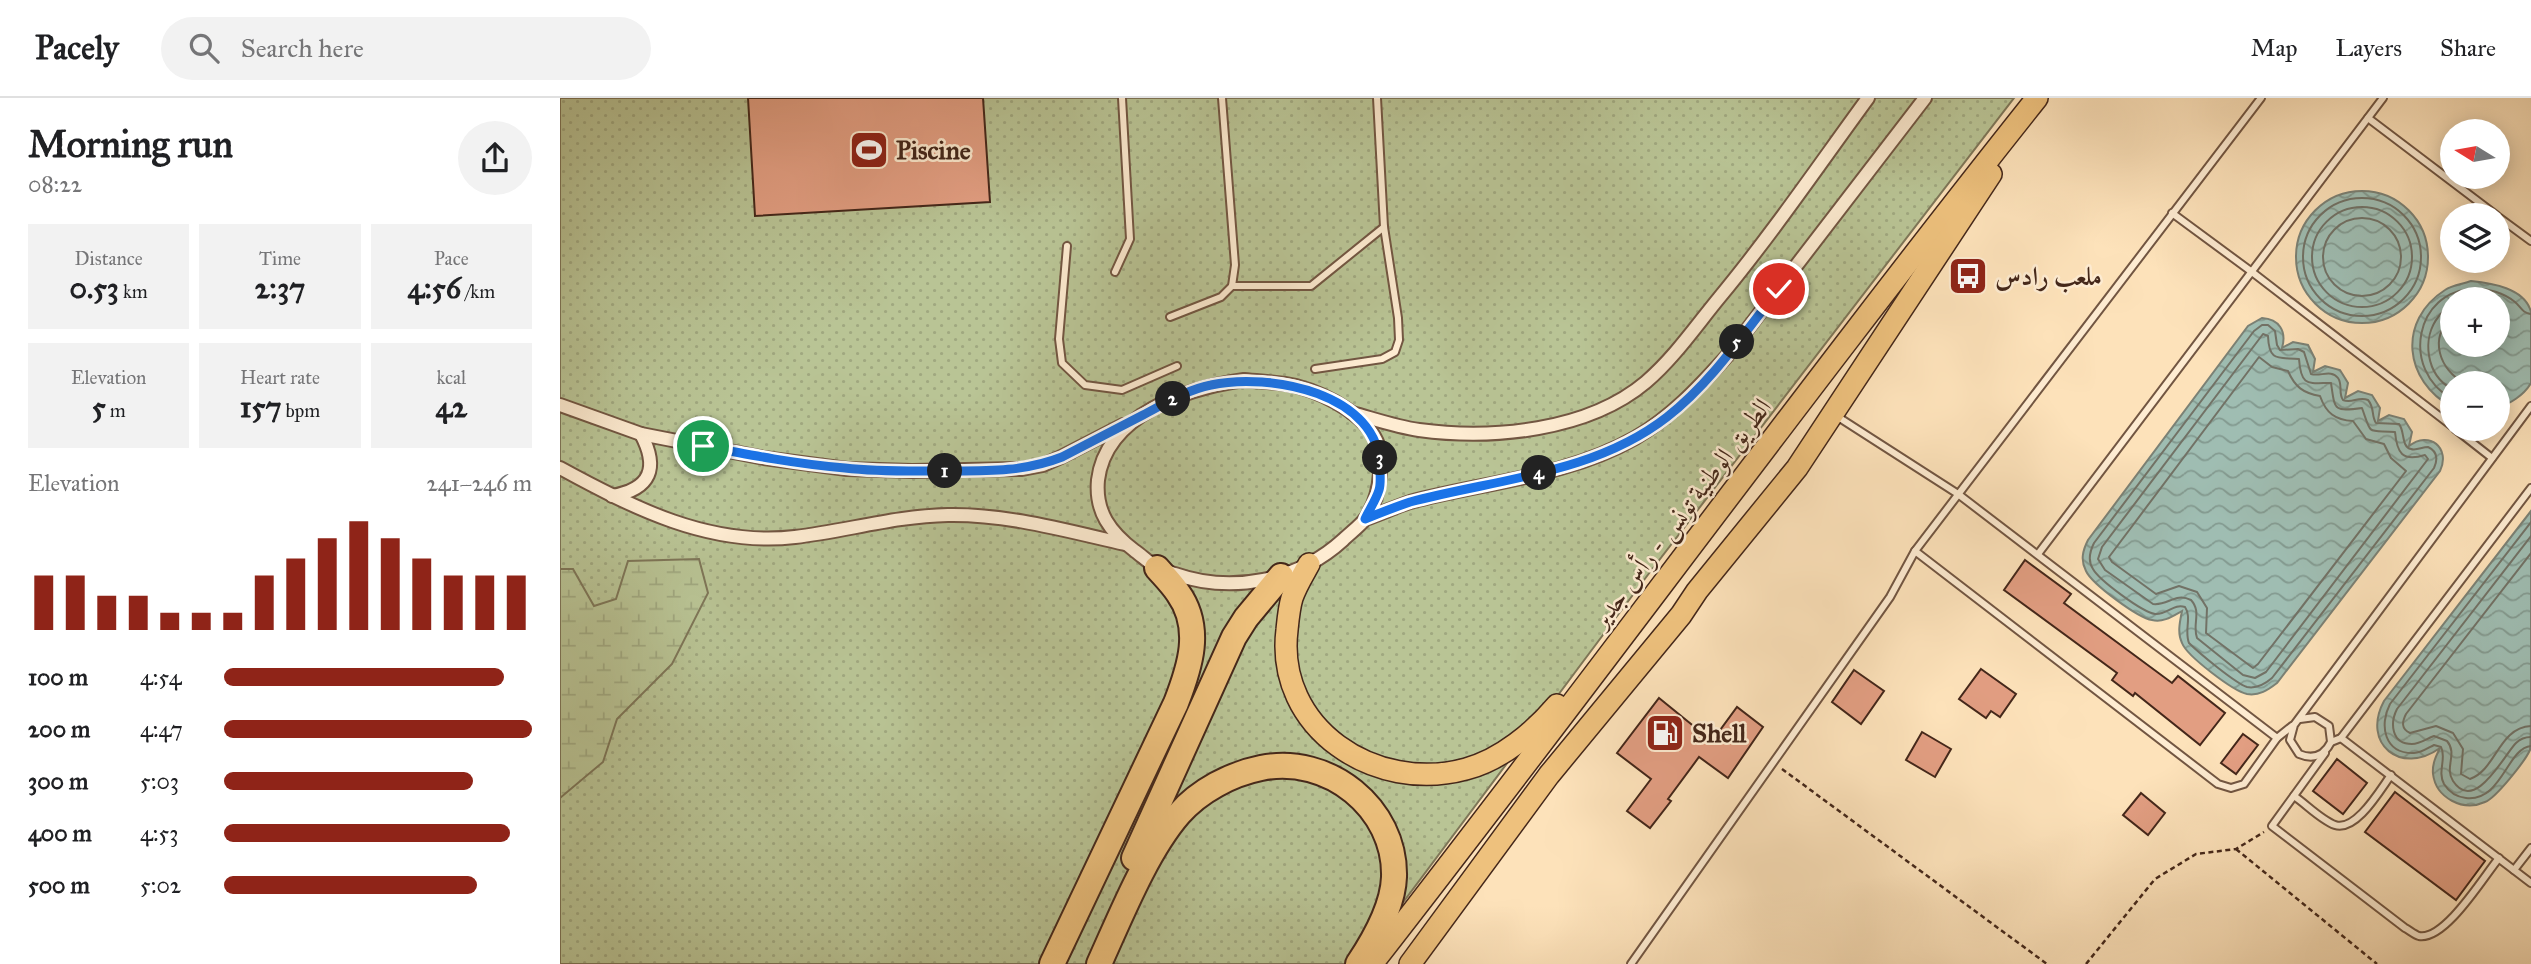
<!DOCTYPE html>
<meta charset="utf-8">
<style>
body{margin:0;font-family:"IM FELL Great Primer",Amiri,serif;background:#f2f2f2;color:#202124;height:100vh;display:flex;flex-direction:column;font-size:26px;white-space:nowrap}
*{box-sizing:border-box;margin:0}
p{font-size:23px;color:#757577}
.icon{flex:none;width:38px;height:38px;fill:none;stroke:currentColor;stroke-width:2;stroke-linecap:round;stroke-linejoin:round}
.map{position:relative;flex:1;overflow:hidden}
.details{display:flex;flex-direction:column;background:#fff;width:560px}
.details>*{flex:none}
.needle{width:46px;rotate:281deg}
.fabs{position:absolute;left:1880px;top:21px;display:grid;gap:14px}
.fabs a{display:grid;place-items:center;width:70px;height:70px;border-radius:50%;background:#fff;box-shadow:0 4px 18px #0003;font-size:35px}
.pin{position:absolute;display:grid;place-items:center;width:60px;height:60px;color:#fff;margin:-30px;border:4px solid #fff;border-radius:50%;box-shadow:0 2px 7px #0007}
.km{position:absolute;width:35px;height:35px;margin:-18px;border-radius:50%;background:#222;color:#fff;font-size:19px;line-height:35px;text-align:center}
.round{display:grid;place-items:center;flex:none;width:74px;height:74px;border-radius:37px;background:#f2f2f2}
.head{display:flex;align-items:center;justify-content:space-between;height:119px;padding:0 28px}
h1{font-size:38px;font-weight:700;line-height:52px}
.metrics{display:grid;grid-template-columns:repeat(3,1fr);gap:10px;height:119px;padding:7px 28px}
.metrics div{display:grid;align-content:center;border-radius:0px;background:#f2f2f2;text-align:center}
.metrics b{font-size:30px;font-weight:700}
.metrics small{font-size:19px;font-weight:400}
.metrics p{font-size:19px}
.chart{height:196px;padding:14px 28px}
.chart p{display:flex;justify-content:space-between}
.chart svg{width:100%;height:126px;margin-top:7px;stroke:#8f2418;stroke-width:6}
ul{padding:0 28px;list-style:none;font-size:23px}
li{display:grid;grid-template-columns:112px 84px 1fr;align-items:center;height:52px}
li i{height:18px;border-radius:9px;background:#8f2418}
header{display:flex;align-items:center;gap:42px;box-sizing:border-box;height:98px;padding:0 35px;background:#fff;border-bottom:2px solid #e0e0e0}
header strong{font-size:33px}
nav{display:flex;gap:38px;margin-inline-start:auto;font-size:24px}
.search{width:490px;height:63px;background:#f2f2f2;display:flex;align-items:center;gap:18px;box-sizing:border-box;padding:0 24px;border-radius:38px;color:#757577;font-size:26px}
main{display:flex;flex:1;min-height:0}
.map>svg:first-child{display:block}
.grass{fill:url(#grass-dots);stroke:#7e7658;stroke-width:2}
.wetland{fill:url(#wetland-marsh);stroke:#7e7658;stroke-width:2}
.water{fill:url(#water-waves);stroke:#7b8175;stroke-width:2;fill-rule:evenodd}
.lines{fill:none;stroke-linecap:round;stroke-linejoin:round}
.shore{stroke:#727266;stroke-width:2}
.building{fill:#e29e82;stroke:#44271a;stroke-width:2}
.lane-casing{stroke:#725642;stroke-width:10}
.street-casing{stroke:#725642;stroke-width:16}
.primary-casing{stroke:#44271a;stroke-width:24}
.highway-casing{stroke:#44271a;stroke-width:28}
.path{stroke:#44271a;stroke-width:2.5;stroke-dasharray:5 3.5;stroke-linecap:butt}
.lane{stroke:#feecd2;stroke-width:6}
.street{stroke:#feecd2;stroke-width:12}
.primary{stroke:#eec17d;stroke-width:21}
.highway{stroke:#eec17d;stroke-width:24}
.route-casing{stroke:#fff;stroke-width:14}
.route{stroke:#1a73e8;stroke-width:9}
.labels{text-anchor:middle;stroke-width:5;stroke-linejoin:round;paint-order:stroke}
.poi-label{font-size:26px;font-weight:bold;fill:#44271a;stroke:#feecd2;text-anchor:start}
.street-label{font-size:26px;fill:#44271a;stroke:#feecd2}
</style>
<header>
<strong>Pacely</strong>
<div class="search"><svg class="icon" aria-label="search" viewBox="0 0 24 24"><circle cx="10" cy="10" r="6"/><path d="M15 15l6 6"/></svg>Search here</div>
<nav><a>Map</a><a>Layers</a><a>Share</a></nav>
</header>
<main>
<section class="details">
<div class="head"><div><h1>Morning run</h1><p>08:22</p></div><a class="round"><svg class="icon" aria-label="share" viewBox="0 0 24 24"><path d="M12 15V3M7 8l5-5 5 5M5 13v7h14v-7"/></svg></a></div>
<div class="metrics">
<div><p>Distance</p><b>0.53<small> km</small></b></div>
<div><p>Time</p><b>2:37</b></div>
<div><p>Pace</p><b>4:56<small> /km</small></b></div>
</div>
<div class="metrics">
<div><p>Elevation</p><b>5<small> m</small></b></div>
<div><p>Heart rate</p><b>157<small> bpm</small></b></div>
<div><p>kcal</p><b>42</b></div>
</div>
<div class="chart"><p><span>Elevation</span>241–246 m</p>
<svg viewBox="0 0 160 44" preserveAspectRatio="none"><path d="M5 44V25M15 44V25M25 44V32M35 44V32M45 44V38M55 44V38M65 44V38M75 44V25M85 44V19M95 44V12M105 44V6M115 44V12M125 44V19M135 44V25M145 44V25M155 44V25"/></svg>
</div>
<ul>
<li><b>100 m</b>4:54<i style="width:91%"></i></li>
<li><b>200 m</b>4:47<i style="width:100%"></i></li>
<li><b>300 m</b>5:03<i style="width:81%"></i></li>
<li><b>400 m</b>4:53<i style="width:93%"></i></li>
<li><b>500 m</b>5:02<i style="width:82%"></i></li>
</ul>
</section>
<div class="map">
<svg width="1971" height="866" viewBox="0 0 1971 866">
<defs>
<pattern id="grass-dots" width="8" height="8" patternUnits="userSpaceOnUse" patternTransform="scale(1.75)"><rect width="8" height="8" fill="#b9c495"/><path d="M2 2h.1M6 6h.1" fill="none" stroke="#a0a880" stroke-width="1.8" stroke-linecap="round"/></pattern>
<pattern id="wetland-marsh" width="20" height="14" patternUnits="userSpaceOnUse" patternTransform="scale(1.75)"><rect width="20" height="14" fill="#b9c495"/><path d="M1 5h8M5 5V1M11 12h8M15 12V8" fill="none" stroke="#a0a880"/></pattern>
<pattern id="water-waves" width="16" height="10" patternUnits="userSpaceOnUse" patternTransform="scale(1.75)"><rect width="16" height="10" fill="#9fbdb2"/><path d="M0 5q4-4 8 0t8 0" fill="none" stroke="#839a90"/></pattern>
</defs>
<rect width="100%" height="100%" fill="#fde2ba"/>
<filter id="stains"><feTurbulence type="fractalNoise" baseFrequency=".00286" numOctaves="4"/><feColorMatrix values="0 0 0 0 .2 0 0 0 0 .09 0 0 0 0 .02 0 0 0 .5 -.17"/></filter>
<radialGradient id="worn" r=".72"><stop offset=".6" stop-color="#630" stop-opacity="0"/><stop offset="1" stop-color="#630" stop-opacity=".3"/></radialGradient>
<polygon class="grass" points="0,0 1454,0 1087,478 797,866 0,866"/>
<polygon class="wetland" points="139,461 148,495 112,566 57,621 43,664 0,700 0,471 13,471 34,508 56,501 68,463"/>
<g class="water">
<circle cx="1802" cy="159" r="66"/>
<path d="M1911,183C1931,185 1965,190 1971,214C1971,227 1971,269 1971,285C1964,297 1950,306 1937,310V285H1892V309C1844,283 1837,223 1885,192C1892,187 1903,186 1911,183ZM1937,201V247H1892V201Z"/>
<path d="M1702,220C1719,221 1727,233 1722,250L1733,244L1748,247L1755,261L1753,274L1765,268L1780,272L1788,285L1785,300L1798,293L1812,297L1820,310L1818,323L1829,317L1844,321L1852,334L1849,348C1869,332 1891,350 1880,373L1717,585C1708,592 1699,598 1687,596C1673,593 1627,558 1622,545C1617,535 1620,523 1622,513C1613,518 1603,525 1592,522C1578,520 1532,486 1526,473C1520,462 1523,452 1528,442L1688,228Z"/>
<path d="M1971,413C1971,475 1971,537 1971,599C1971,612 1971,642 1970,652C1965,663 1936,700 1925,704C1903,714 1876,700 1873,676C1872,666 1876,658 1880,650C1841,678 1801,646 1824,603Z"/>
</g>
<g class="lines">
<g class="shore">
<circle cx="1802" cy="159" r="59"/>
<circle cx="1802" cy="159" r="50"/>
<circle cx="1802" cy="159" r="39"/>
<path d="M1892,207C1888,210 1882,213 1879,218C1861,240 1866,277 1892,291"/>
<path d="M1892,220C1868,240 1880,272 1904,285"/>
<path d="M1702,227H1708L1715,233L1717,247L1720,252L1738,251L1744,254L1751,276C1760,279 1771,271 1778,280C1783,287 1778,295 1783,302C1792,306 1798,298 1808,302C1815,310 1811,318 1816,325L1839,326C1845,333 1841,349 1851,351C1856,353 1862,349 1868,349C1877,353 1878,361 1874,370L1712,580C1705,586 1697,591 1687,589C1675,585 1639,555 1629,545C1624,533 1632,519 1625,509C1614,505 1607,517 1595,516C1582,514 1539,482 1533,471C1527,462 1530,453 1534,445L1694,233Z"/>
<path d="M1703,236L1708,238C1709,265 1719,259 1739,261C1741,289 1748,285 1771,285C1775,312 1773,314 1802,310C1812,338 1806,332 1835,334C1837,355 1842,364 1865,357L1868,361L1706,574L1695,580L1683,577L1637,540C1632,526 1642,514 1631,502C1615,494 1608,508 1593,506L1545,472L1538,461L1542,449Z"/>
<path d="M1699,259L1712,269L1728,273C1735,289 1743,295 1760,298C1766,315 1775,322 1793,323L1806,341L1824,346L1831,360L1846,373L1698,566L1693,570L1646,535L1647,510L1637,494L1619,488L1596,496L1552,464L1549,459Z"/>
<path d="M1892,301C1840,272 1855,192 1914,191C1928,190 1944,195 1955,204C1961,209 1962,215 1971,216"/>
<path d="M1971,424L1830,606C1819,627 1824,656 1854,655C1861,655 1868,650 1874,647L1881,649C1887,660 1877,673 1884,686C1889,694 1897,699 1906,700C1942,704 1947,650 1971,648"/>
<path d="M1971,438L1837,611C1830,625 1831,646 1852,646C1860,646 1866,641 1874,638L1887,643C1898,656 1884,669 1893,683C1915,716 1944,657 1956,645C1961,640 1965,639 1971,639"/>
<path d="M1971,455L1846,616C1842,624 1841,631 1850,635L1876,628L1893,635L1903,651L1901,676L1910,681C1937,671 1938,630 1971,628"/>
</g>
</g>
<g class="building">
<polygon points="188,0 423,0 430,104 195,118"/>
<polygon points="1465,462 1511,496 1504,505 1612,585 1618,578 1665,615 1640,647 1575,595 1573,598 1552,582 1557,575 1444,492"/>
<polygon points="1421,571 1456,596 1440,619 1431,613 1426,620 1399,601"/>
<polygon points="1294,572 1324,593 1301,626 1272,604"/>
<polygon points="1099,600 1152,643 1177,609 1203,629 1168,680 1139,659 1108,701 1111,703 1090,730 1067,713 1091,681 1057,655"/>
<polygon points="1362,634 1391,651 1375,679 1346,662"/>
<polygon points="1683,636 1698,647 1676,676 1661,665"/>
<polygon points="1777,661 1807,685 1783,716 1753,693"/>
<polygon points="1835,694 1925,763 1896,802 1805,734"/>
<polygon points="1581,695 1605,715 1588,737 1563,717"/>
</g>
<g class="lines">
<g class="lane-casing">
<g id="lane">
<polyline points="1808,20 1936,117"/>
<polyline points="1612,115 1692,174 1892,328"/>
<polyline points="1937,118 1971,143"/>
<polyline points="507,148 499,241 502,265 525,287 562,292 617,268"/>
<polyline points="555,174 570,141 562,0"/>
<polyline points="672,188 751,188 824,129"/>
<polyline points="610,219 661,199 672,188 675,167 662,0"/>
<polyline points="755,271 822,261 835,254 839,242 838,220 824,129 817,0"/>
<polyline points="1275,317 1398,396 1717,640"/>
<polyline points="1895,331 1932,360"/>
<polyline points="1355,453 1658,686 1671,690 1684,686 1717,640 1732,628"/>
<polyline points="1478,456 1823,0"/>
<path d="M1740,621L1755,619L1769,628L1771,644C1764,658 1753,662 1739,656L1730,642L1734,627L1971,308"/>
<polyline points="1781,640 1971,785"/>
<polyline points="1771,644 1781,640 1971,390"/>
<path d="M1765,655L1712,728L1845,830C1849,832 1855,837 1859,838C1885,843 1924,778 1939,760"/>
<path d="M1734,698C1746,706 1761,722 1775,727C1796,734 1820,692 1831,677"/>
<polyline points="1954,772 1971,750"/>
<polyline points="1071,866 1330,499 1355,453 1701,0"/>
</g>
</g>
<g class="street-casing">
<g id="street">
<path d="M684,282C701,284 720,284 736,288C766,296 814,320 820,354C821,361 820,369 820,375C819,392 815,406 806,420C800,428 790,435 783,442C738,483 672,496 615,476C609,474 601,472 596,469C588,464 582,458 575,453C550,434 535,414 538,382C546,316 628,290 684,282Z"/>
<polyline points="0,307 81,336 204,360 287,371 352,373 462,371 483,367 501,359 563,327"/>
<path d="M792,315C814,321 837,329 859,332C932,342 1028,333 1086,284C1114,260 1136,228 1159,200C1212,136 1259,67 1308,0"/>
<path d="M0,370C73,410 150,449 235,439C286,433 336,418 388,417C448,416 507,433 565,446"/>
<path d="M52,398C91,391 99,370 81,336"/>
<path d="M805,421C820,416 835,409 850,404C924,384 1007,379 1075,340C1111,319 1138,290 1166,259L1365,0"/>
</g>
</g>
<g class="primary-casing">
<g id="primary">
<path d="M749,466C743,477 736,488 732,500C729,510 728,522 727,532C715,630 815,696 906,671C941,662 974,634 997,607"/>
<path d="M812,866C1036,579 1250,285 1477,0"/>
<polyline points="850,866 989,677 1121,517 1137,493 1237,370 1431,76"/>
</g>
</g>
<g class="highway-casing">
<g id="highway">
<polyline points="574,760 674,539 686,520 721,478"/>
<path d="M492,866L616,605C630,569 643,530 618,495C612,486 604,478 597,470"/>
<path d="M539,866C560,820 586,754 619,716C639,693 671,676 701,670C768,656 836,710 834,779C833,808 814,842 798,866"/>
</g>
</g>
<g class="path">
<polyline points="1222,671 1487,866"/>
<polyline points="1676,751 1817,866"/>
<polyline points="1526,866 1595,781 1636,756 1676,751 1704,734"/>
</g>
<use href="#lane" class="lane"/>
<use href="#street" class="street"/>
<use href="#primary" class="primary"/>
<use href="#highway" class="highway"/>
</g>
<g class="lines">
<g class="route-casing">
<path id="route" d="M143,348C190,357 237,366 285,370C318,374 353,373 386,373C426,373 464,374 502,359C529,345 556,331 583,317C604,306 626,292 651,287C709,274 821,295 820,371C820,377 821,386 819,392C816,402 809,412 805,421C820,415 835,409 850,404C936,381 1034,376 1107,319C1152,284 1184,235 1219,191"/>
</g>
<use href="#route" class="route"/>
</g>
<defs>
<g id="stadium-square" transform="scale(2.0125)"><rect x="-9" y="-9" width="18" height="18" rx="4" fill="#8f2418" stroke="#feecd2"/><path d="M0-5a6.5 5 0 1 0 0 10a6.5 5 0 1 0 0-10ZM-3.5-1.8h7v3.6h-7Z" fill="#fff"/></g>
<g id="bus-square" transform="scale(2.0125)"><rect x="-9" y="-9" width="18" height="18" rx="4" fill="#8f2418" stroke="#feecd2"/><path d="M-5-6H5V4H4V6H2V4H-2V6H-4V4H-5ZM-3.5-4V0h7V-4ZM-3.5 1.2v1.5H-2V1.2ZM2 1.2v1.5H3.5V1.2Z" fill="#fff"/></g>
<g id="fuel-square" transform="scale(2.0125)"><rect x="-9" y="-9" width="18" height="18" rx="4" fill="#8f2418" stroke="#feecd2"/><path d="M-5.5-6h7V0h2V4h1.3V-2.5L3-4.5l.8-.8L6-3V5H2.5V1h-1V6h-7ZM-4.2-4.7v3.2H.2V-4.7Z" fill="#fff"/></g>
</defs>
<g fill-rule="evenodd">
<use href="#stadium-square" x="309" y="52"/>
<use href="#bus-square" x="1408" y="178"/>
<use href="#fuel-square" x="1105" y="635"/>
</g>
<g class="labels">
<g class="poi-label">
<text x="336" y="61">Piscine</text>
<text x="1435" y="187">ملعب رادس</text>
<text x="1132" y="644">Shell</text>
</g>
<g class="street-label">
<text transform="translate(1121 415) rotate(-53)" y="9">الطريق الوطنية تونس - رأس جدير</text>
</g>
</g>
<rect width="100%" height="100%" filter="url(#stains)"/>
<rect width="100%" height="100%" fill="url(#worn)"/>
</svg>
<div class="fabs">
<a><svg class="needle" viewBox="-14 -14 28 28"><path d="M0-13l5 13h-10z" fill="#e53935"/><path d="M0 13l5-13h-10z" fill="#757577"/></svg></a>
<a><svg class="icon" aria-label="layers" viewBox="0 0 24 24"><path d="M12 4l9 5-9 5-9-5zM3 14l9 5 9-5"/></svg></a>
<a>+</a>
<a>−</a>
</div>
<div class="pin" style="left:143px;top:348px;background:#1e9e55"><svg class="icon" aria-label="arrive" viewBox="0 0 24 24"><path d="M6 21V4h12l-3 4 3 4H6"/></svg></div>
<div class="pin" style="left:1219px;top:191px;background:#d93025"><svg class="icon" aria-label="check" viewBox="0 0 24 24"><path d="M5 12l5 5 9-10"/></svg></div>
<b class="km" style="left:385px;top:373px">1</b>
<b class="km" style="left:613px;top:301px">2</b>
<b class="km" style="left:820px;top:360px">3</b>
<b class="km" style="left:979px;top:375px">4</b>
<b class="km" style="left:1177px;top:244px">5</b>
</div>
</main>
